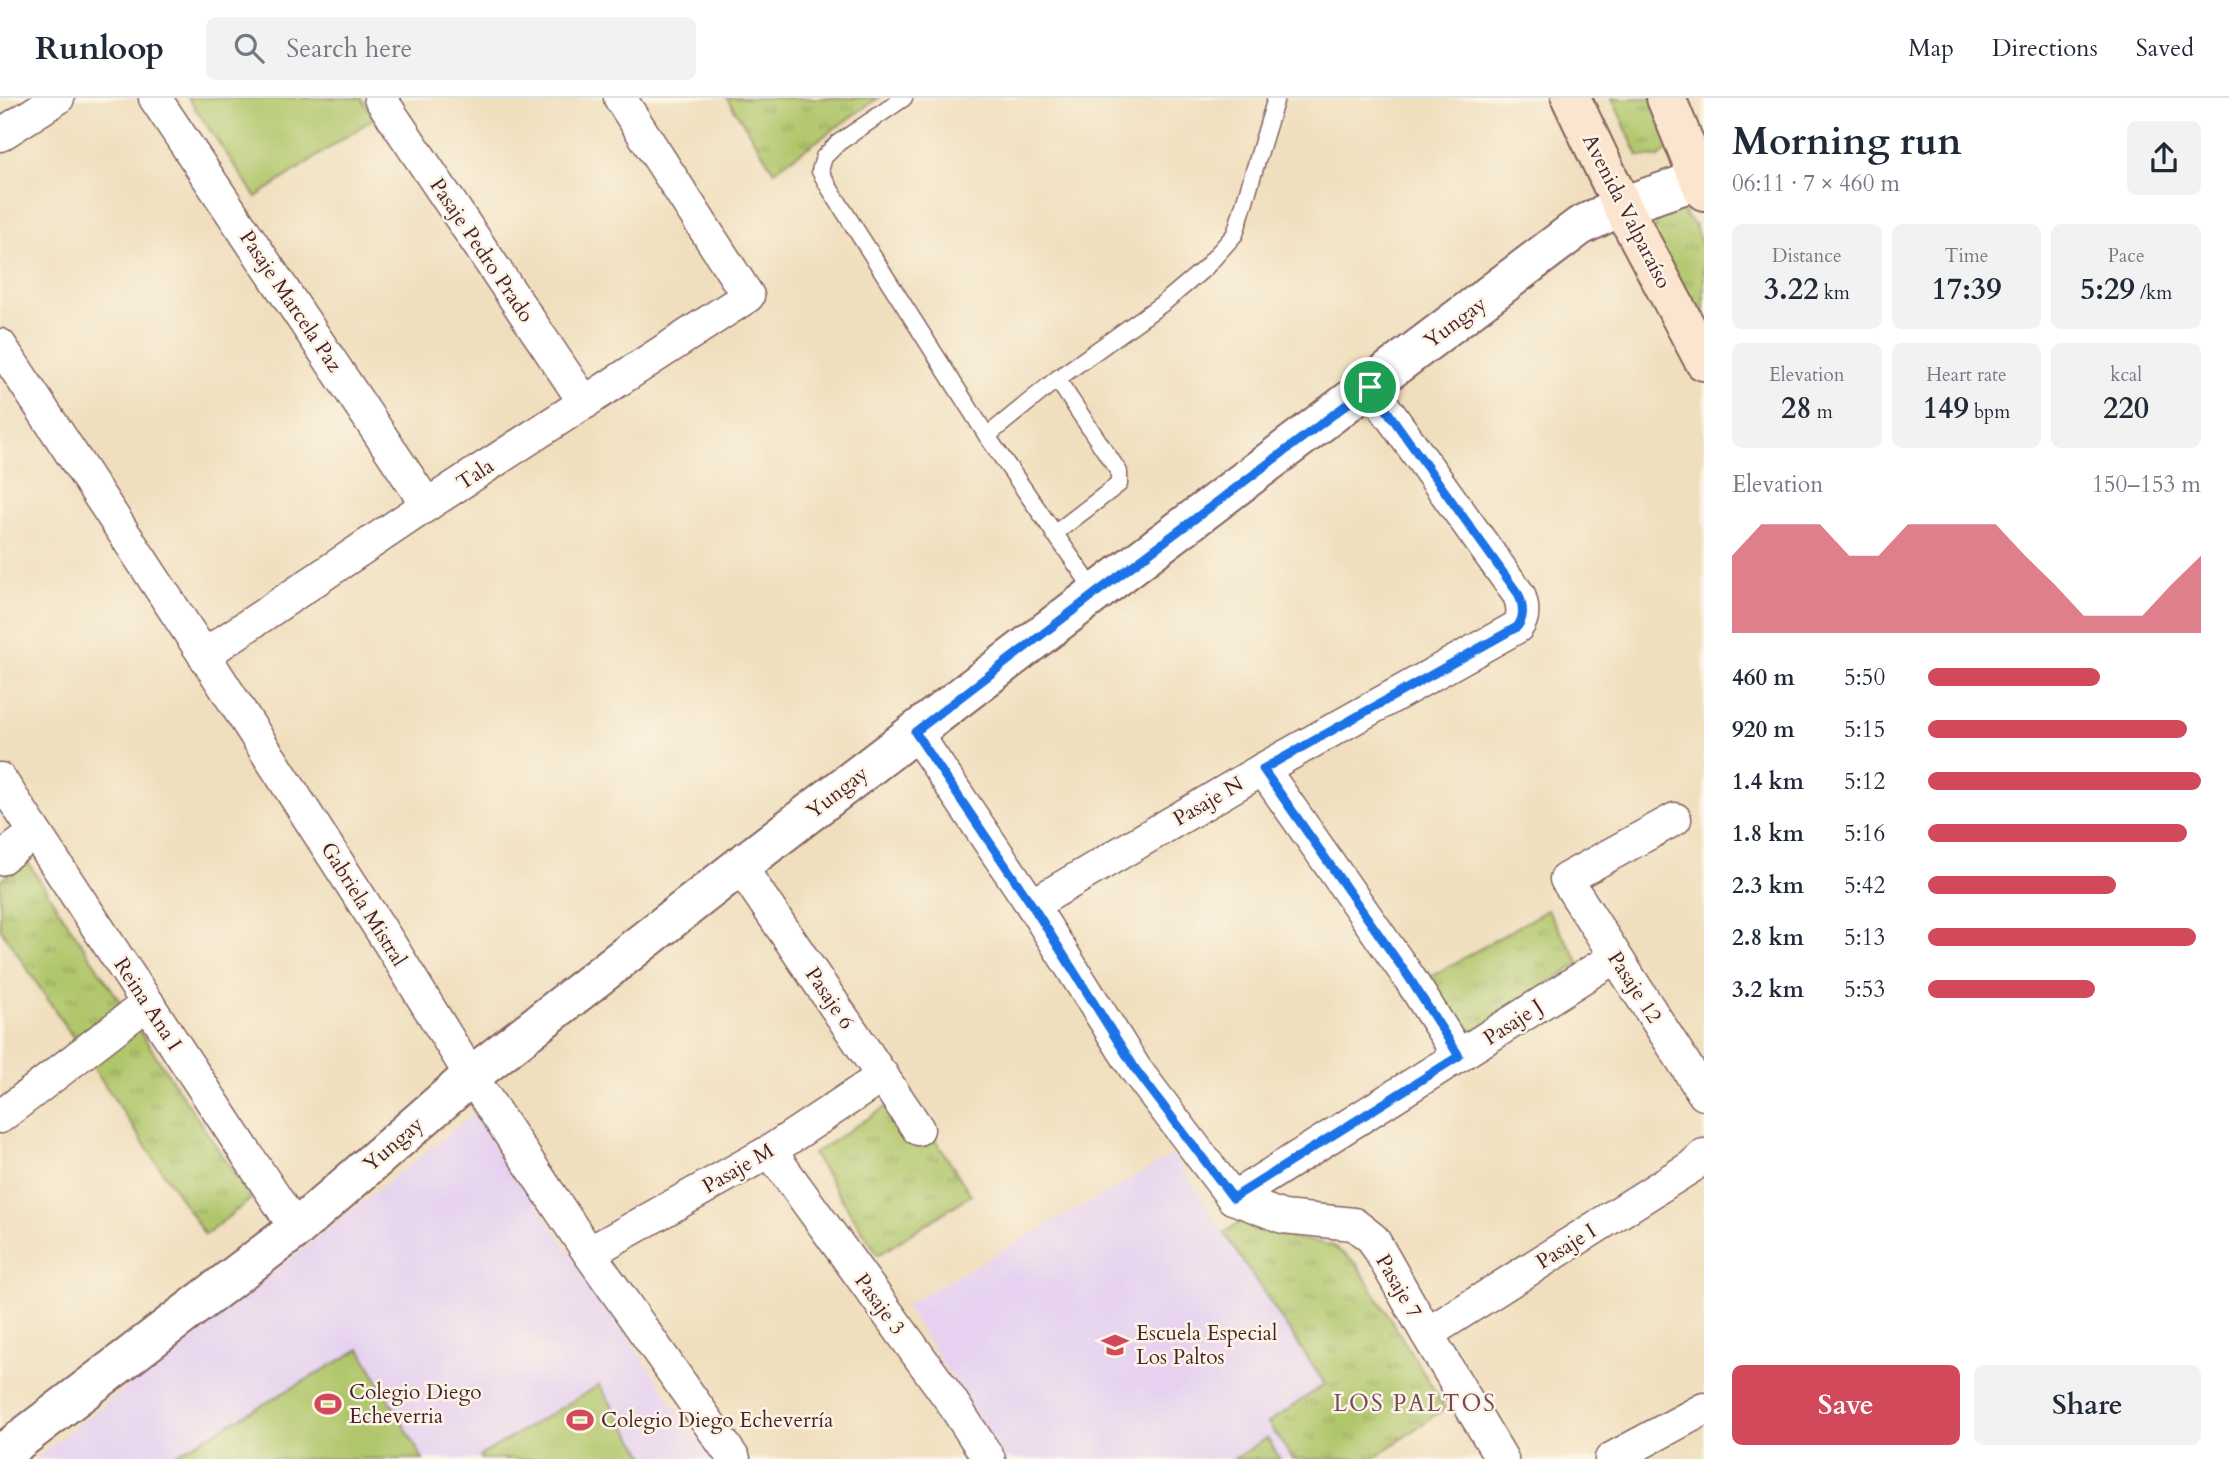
<!DOCTYPE html>
<meta charset="utf-8">
<style>
body{margin:0;font-family:Cardo,serif;background:#f2f2f3;color:#1f2937;height:100vh;display:flex;flex-direction:column;font-size:26px;white-space:nowrap}
*{box-sizing:border-box;margin:0}
p{font-size:23px;color:#747a83}
.icon{flex:none;width:38px;height:38px;fill:none;stroke:currentColor;stroke-width:2;stroke-linecap:round;stroke-linejoin:round}
.map{position:relative;flex:1;overflow:hidden}
.sheet{display:flex;flex-direction:column;background:#fff;width:525px}
.sheet>*{flex:none}
.pin{position:absolute;display:grid;place-items:center;width:60px;height:60px;color:#fff;margin:-30px;border:4px solid #fff;border-radius:50%;box-shadow:0 2px 7px #0007}
.round{display:grid;place-items:center;flex:none;width:74px;height:74px;border-radius:10px;background:#f2f2f3}
.head{display:flex;align-items:center;justify-content:space-between;height:119px;padding:0 28px}
h1{font-size:38px;font-weight:700;line-height:52px}
.figures{display:grid;grid-template-columns:repeat(3,1fr);gap:10px;height:119px;padding:7px 28px}
.figures div{display:grid;align-content:center;border-radius:10px;background:#f2f2f3;text-align:center}
.figures b{font-size:30px;font-weight:700}
.figures small{font-size:19px;font-weight:400}
.figures p{font-size:19px}
.chart{height:196px;padding:14px 28px}
.chart p{display:flex;justify-content:space-between}
.chart svg{width:100%;height:126px;margin-top:7px;fill:#d1495b;opacity:.7}
.action{display:flex;gap:14px;margin-top:auto;padding:14px 28px}
.action a{flex:1;height:80px;border-radius:10px;background:#d1495b;color:#fff;font-size:28px;font-weight:700;line-height:80px;text-align:center}
.action a+a{background:#f2f2f3;color:#1f2937}
ul{padding:0 28px;list-style:none;font-size:23px}
li{display:grid;grid-template-columns:112px 84px 1fr;align-items:center;height:52px}
li i{height:18px;border-radius:9px;background:#d1495b}
header{display:flex;align-items:center;gap:42px;box-sizing:border-box;height:98px;padding:0 35px;background:#fff;border-bottom:2px solid #e0e1e3}
header strong{font-size:33px}
nav{display:flex;gap:38px;margin-inline-start:auto;font-size:24px}
.search{width:490px;height:63px;background:#f2f2f3;display:flex;align-items:center;gap:18px;box-sizing:border-box;padding:0 24px;border-radius:10px;color:#747a83;font-size:26px}
main{display:flex;flex:1;min-height:0}
.map>svg:first-child{display:block}
.built{fill:#e6d2f0}
.grass{fill:url(#grass-tufts);stroke:#7d724b;stroke-width:2}
.green{fill:#b0c66b;stroke:#7d724b;stroke-width:2}
.lines{fill:none;stroke-linecap:round;stroke-linejoin:round}
.service-casing{stroke:#84625e;stroke-width:19}
.minor-casing{stroke:#84625e;stroke-width:35}
.tertiary-casing{stroke:#84625e;stroke-width:42}
.secondary-casing{stroke:#84625e;stroke-width:42}
.service{stroke:#fff;stroke-width:16}
.minor{stroke:#fff;stroke-width:32}
.tertiary{stroke:#fff;stroke-width:38}
.secondary{stroke:#fce5cf;stroke-width:38}
.route-casing{stroke:#fff;stroke-width:14}
.route{stroke:#1a73e8;stroke-width:9}
.labels{text-anchor:middle;stroke-width:5;stroke-linejoin:round;paint-order:stroke}
.street-label{font-size:21px;fill:#4a1f2b;stroke:#fcf5e5}
.poi-label{font-size:21px;fill:#4a1f2b;stroke:#fcf5e5;text-anchor:start}
.neighbourhood-label{font-size:23px;letter-spacing:2px;fill:#76495b;stroke:#fcf5e5}
</style>
<header>
<strong>Runloop</strong>
<div class="search"><svg class="icon" aria-label="search" viewBox="0 0 24 24"><circle cx="10" cy="10" r="6"/><path d="M15 15l6 6"/></svg>Search here</div>
<nav><a>Map</a><a>Directions</a><a>Saved</a></nav>
</header>
<main>
<div class="map">
<svg width="1704" height="1361" viewBox="0 0 1704 1361">
<defs>
<pattern id="grass-tufts" width="24" height="20" patternUnits="userSpaceOnUse" patternTransform="scale(1.75)"><rect width="24" height="20" fill="#b0c66b"/><path d="M3 7l-1-3M5 7V3M7 7l1-3M15 17l-1-3M17 17v-4M19 17l1-3" fill="none" stroke="#91a058"/></pattern>
</defs>
<rect width="100%" height="100%" fill="#fcf5e5"/>
<filter id="ink" filterUnits="userSpaceOnUse"><feTurbulence type="fractalNoise" baseFrequency=".0143" numOctaves="2"/><feDisplacementMap in="SourceGraphic" scale="14" xChannelSelector="R" yChannelSelector="G"/><feConvolveMatrix kernelMatrix="1 2 1 2 8 2 1 2 1" color-interpolation-filters="sRGB"/></filter>
<filter id="wash" filterUnits="userSpaceOnUse"><feTurbulence type="fractalNoise" baseFrequency=".00686" numOctaves="4" result="noise"/><feDisplacementMap in="SourceGraphic" scale="28" xChannelSelector="R" yChannelSelector="G"/><feGaussianBlur stdDeviation="1.57" result="paint"/><feColorMatrix in="noise" values="0 0 0 0 0 0 0 0 0 0 0 0 0 0 0 0 0 1.4 0 .05"/><feComposite in="paint" operator="in"/></filter>
<g filter="url(#wash)">
<rect width="100%" height="100%" fill="#f0dfbe"/>
<g class="built">
<polygon points="475,1015 711,1361 35,1361"/>
<polygon points="1173,1057 1325,1286 1268,1325 1293,1361 1004,1361 905,1207"/>
</g>
<g class="grass">
<polygon points="727,0 878,0 774,73"/>
<polygon points="1612,0 1655,0 1675,45 1659,59 1638,58"/>
<polygon points="1678,110 1694,126 1704,153 1704,240 1654,140 1657,118"/>
<polygon points="26,762 251,1101 205,1137 0,830 0,783"/>
<polygon points="1547,812 1580,865 1460,942 1422,884"/>
<polygon points="906,996 971,1097 878,1157 813,1056"/>
<polygon points="1243,1122 1291,1140 1331,1147 1356,1165 1445,1310 1373,1361 1293,1361 1268,1325 1325,1286 1224,1135"/>
</g>
<g class="green">
<polygon points="188,0 361,0 374,20 256,99"/>
<polygon points="360,1251 423,1361 168,1361"/>
<polygon points="599,1287 647,1361 481,1361 480,1358"/>
<polygon points="1267,1340 1280,1361 1234,1361"/>
</g>
</g>
<g filter="url(#ink)">
<g class="lines">
<g class="service-casing">
<g id="service">
<polyline points="904,0 838,45 824,59 820,73 830,91 987,338 1096,495"/>
<polyline points="987,338 1057,281 1166,203 1205,170 1235,136 1276,0"/>
<polyline points="1054,436 1119,386 1119,374 1057,281"/>
</g>
</g>
<g class="minor-casing">
<g id="minor">
<polyline points="155,0 427,407"/>
<polyline points="380,0 585,305"/>
<polyline points="0,37 58,0"/>
<polyline points="0,247 204,557 388,843 471,978 589,1155 734,1361"/>
<polyline points="204,557 427,407 748,198 620,0"/>
<polyline points="915,634 1032,807 1136,972 1233,1100"/>
<polyline points="1263,671 1410,881 1459,958"/>
<polyline points="0,681 296,1131"/>
<polyline points="1675,721 1566,781 1704,996"/>
<polyline points="0,761 35,735"/>
<polyline points="740,768 918,1031"/>
<path d="M1032,807L1263,671L1517,529C1525,519 1523,508 1519,497L1370,289"/>
<polyline points="0,1019 148,905"/>
<polyline points="770,1053 950,1301 989,1361"/>
<polyline points="1233,1100 1615,859"/>
<polyline points="1233,1100 1283,1119 1354,1126 1373,1141 1427,1236 1502,1361"/>
<polyline points="589,1155 770,1053 883,978"/>
<polyline points="1427,1236 1691,1069 1704,1057"/>
<polyline points="1611,1361 1704,1311"/>
</g>
</g>
<g class="tertiary-casing">
<polyline id="tertiary" points="0,1357 296,1131 471,978 740,768 1096,495 1580,128 1622,108 1700,81"/>
</g>
<g class="secondary-casing">
<g id="secondary">
<polyline points="1571,0 1622,108 1704,263"/>
<polyline points="1666,0 1704,93"/>
</g>
</g>
<use href="#service" class="service"/>
<use href="#minor" class="minor"/>
<use href="#tertiary" class="tertiary"/>
<use href="#secondary" class="secondary"/>
</g>
</g>
<g class="lines" filter="url(#ink)">
<g class="route-casing">
<path id="route" d="M1370,289L1519,497C1523,508 1525,519 1517,529L1263,671L1410,881L1459,958L1233,1100L1136,972L1032,807L915,634L1096,495Z"/>
</g>
<use href="#route" class="route"/>
</g>
<defs>
<g id="school-bare" transform="scale(2.1)"><path d="M0-5L7-2L0 1L-7-2ZM-4 1L0 2.5L4 1V4Q0 6-4 4Z" fill="#d1495b" stroke="#fcf5e5" stroke-width="2.5" paint-order="stroke"/></g>
<g id="stadium-bare" transform="scale(2.1)"><path d="M0-5a6.5 5 0 1 0 0 10a6.5 5 0 1 0 0-10ZM-3.5-1.8h7v3.6h-7Z" fill="#d1495b" stroke="#fcf5e5" stroke-width="2.5" paint-order="stroke"/></g>
</defs>
<g fill-rule="evenodd">
<use href="#school-bare" x="1115" y="1247"/>
<use href="#stadium-bare" x="328" y="1306"/>
<use href="#stadium-bare" x="580" y="1322"/>
</g>
<g class="labels">
<g class="street-label">
<text transform="translate(1627 113) rotate(63)" y="7">Avenida Valparaíso</text>
<text transform="translate(482 152) rotate(56)" y="7">Pasaje Pedro Prado</text>
<text transform="translate(291 203) rotate(56)" y="7">Pasaje Marcela Paz</text>
<text transform="translate(1455 224) rotate(-37)" y="7">Yungay</text>
<text transform="translate(475 376) rotate(-33)" y="7">Tala</text>
<text transform="translate(837 694) rotate(-38)" y="7">Yungay</text>
<text transform="translate(1208 703) rotate(-30)" y="7">Pasaje N</text>
<text transform="translate(364 806) rotate(58)" y="7">Gabriela Mistral</text>
<text transform="translate(1635 889) rotate(57)" y="7">Pasaje 12</text>
<text transform="translate(830 900) rotate(56)" y="7">Pasaje 6</text>
<text transform="translate(148 906) rotate(57)" y="7">Reina Ana I</text>
<text transform="translate(1513 924) rotate(-33)" y="7">Pasaje J</text>
<text transform="translate(393 1046) rotate(-41)" y="7">Yungay</text>
<text transform="translate(738 1070) rotate(-30)" y="7">Pasaje M</text>
<text transform="translate(1566 1148) rotate(-32)" y="7">Pasaje I</text>
<text transform="translate(1399 1188) rotate(60)" y="7">Pasaje 7</text>
<text transform="translate(880 1206) rotate(54)" y="7">Pasaje 3</text>
</g>
<g class="poi-label">
<text x="1136" y="1242">Escuela Especial<tspan x="1136" dy="24">Los Paltos</tspan></text>
<text x="349" y="1301">Colegio Diego<tspan x="349" dy="24">Echeverria</tspan></text>
<text x="601" y="1329">Colegio Diego Echeverría</text>
</g>
<g class="neighbourhood-label">
<text x="1415" y="1313">LOS PALTOS</text>
</g>
</g>
</svg>
<div class="pin" style="left:1370px;top:289px;background:#1e9e55"><svg class="icon" aria-label="arrive" viewBox="0 0 24 24"><path d="M6 21V4h12l-3 4 3 4H6"/></svg></div>
</div>
<section class="sheet">
<div class="head"><div><h1>Morning run</h1><p>06:11 · 7 × 460 m</p></div><a class="round"><svg class="icon" aria-label="share" viewBox="0 0 24 24"><path d="M12 15V3M7 8l5-5 5 5M5 13v7h14v-7"/></svg></a></div>
<div class="figures">
<div><p>Distance</p><b>3.22<small> km</small></b></div>
<div><p>Time</p><b>17:39</b></div>
<div><p>Pace</p><b>5:29<small> /km</small></b></div>
</div>
<div class="figures">
<div><p>Elevation</p><b>28<small> m</small></b></div>
<div><p>Heart rate</p><b>149<small> bpm</small></b></div>
<div><p>kcal</p><b>220</b></div>
</div>
<div class="chart"><p><span>Elevation</span>150–153 m</p>
<svg viewBox="0 0 160 44" preserveAspectRatio="none"><path d="M0 44V17L10 6L20 6L30 6L40 17L50 17L60 6L70 6L80 6L90 6L100 17L110 27L120 38L130 38L140 38L150 27L160 17V44z"/></svg>
</div>
<ul>
<li><b>460 m</b>5:50<i style="width:63%"></i></li>
<li><b>920 m</b>5:15<i style="width:95%"></i></li>
<li><b>1.4 km</b>5:12<i style="width:100%"></i></li>
<li><b>1.8 km</b>5:16<i style="width:95%"></i></li>
<li><b>2.3 km</b>5:42<i style="width:69%"></i></li>
<li><b>2.8 km</b>5:13<i style="width:98%"></i></li>
<li><b>3.2 km</b>5:53<i style="width:61%"></i></li>
</ul>
<div class="action"><a>Save</a><a>Share</a></div>
</section>
</main>
